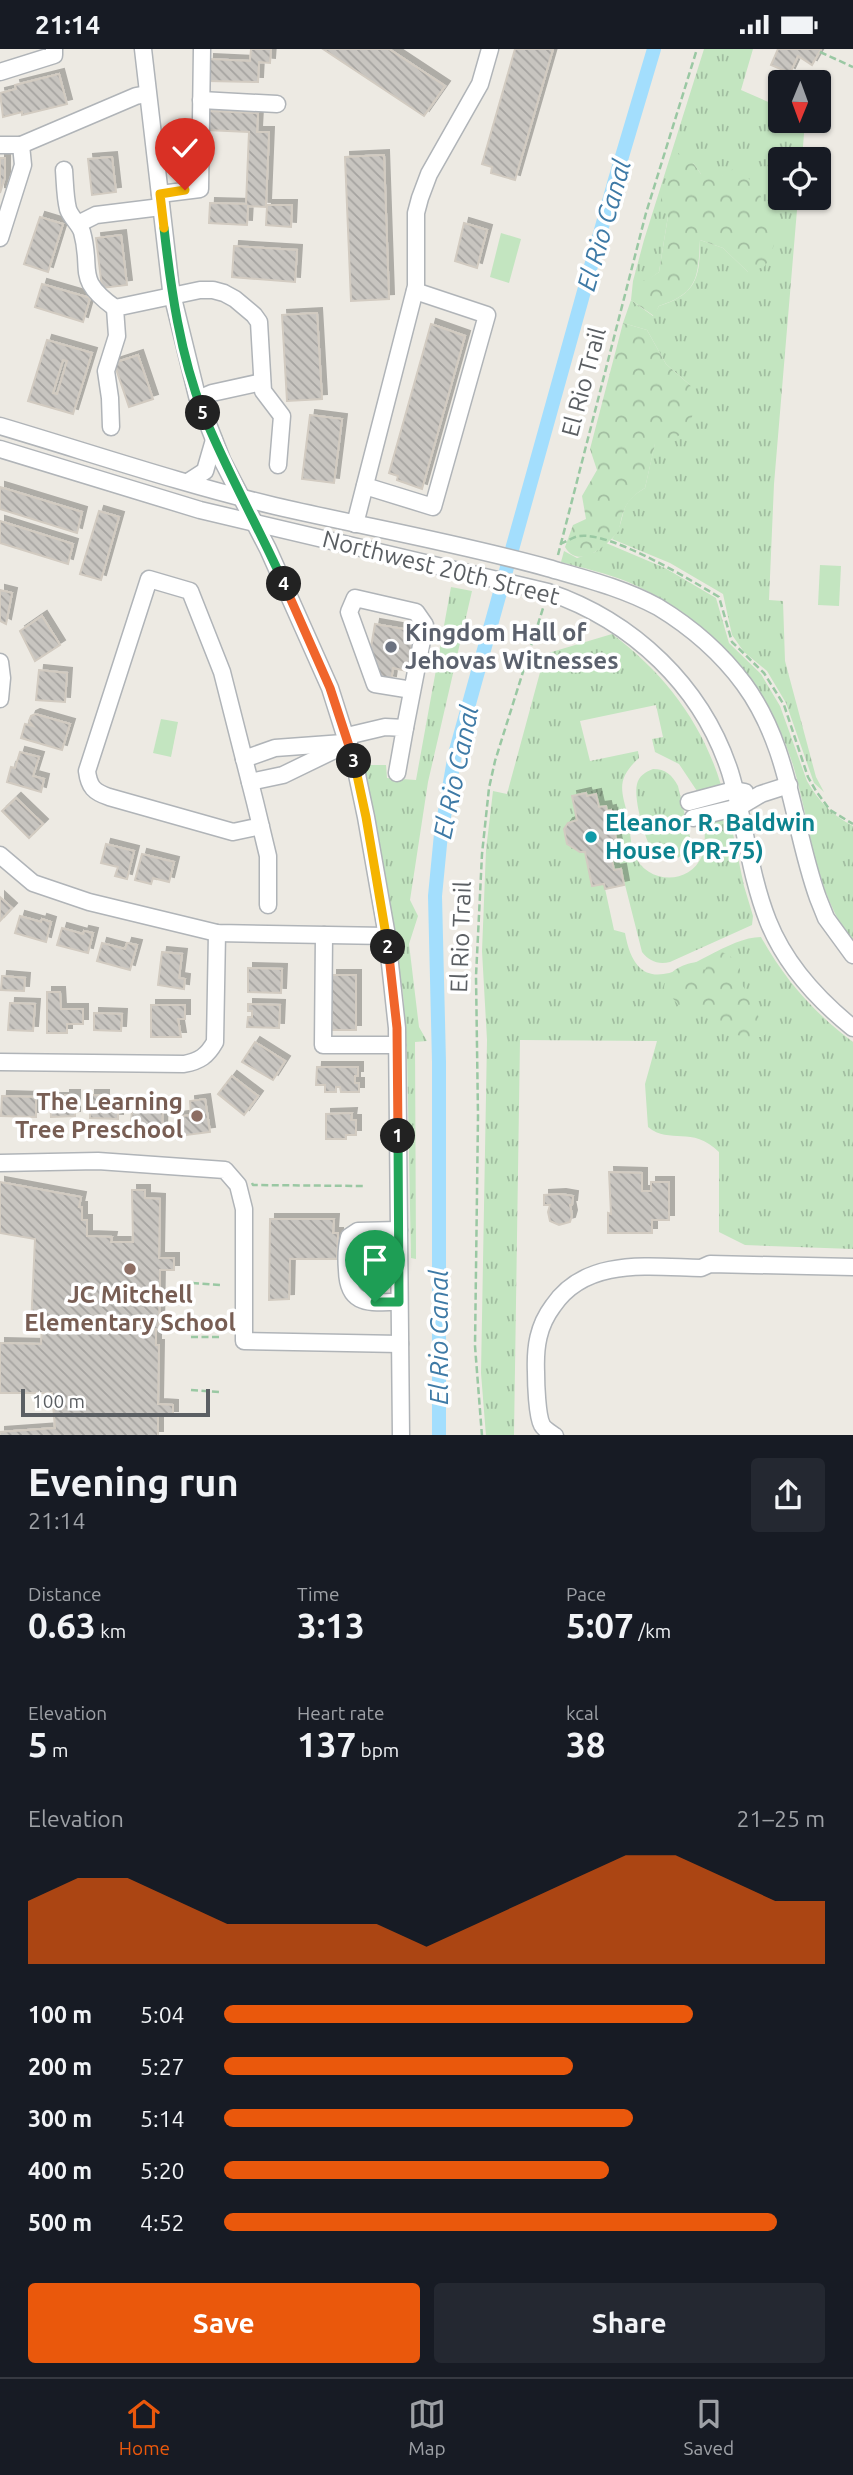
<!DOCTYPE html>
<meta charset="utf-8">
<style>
body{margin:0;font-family:Ubuntu,sans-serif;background:#242831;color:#f1f3f6;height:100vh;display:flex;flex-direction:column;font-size:26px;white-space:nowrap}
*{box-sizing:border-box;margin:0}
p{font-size:23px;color:#9ea1a6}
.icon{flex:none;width:38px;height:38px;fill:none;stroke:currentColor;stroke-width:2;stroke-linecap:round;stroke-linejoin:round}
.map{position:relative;height:1386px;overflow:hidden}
.details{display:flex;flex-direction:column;background:#171b24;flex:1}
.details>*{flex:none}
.needle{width:46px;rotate:181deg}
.fabs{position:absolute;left:768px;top:21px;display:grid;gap:14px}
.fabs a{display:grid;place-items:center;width:63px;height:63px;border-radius:7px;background:#171b24;box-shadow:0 2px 5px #0004;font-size:35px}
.scale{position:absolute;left:21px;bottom:18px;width:189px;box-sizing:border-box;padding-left:7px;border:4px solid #5b5f63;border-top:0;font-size:19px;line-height:24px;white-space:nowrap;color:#5b5f63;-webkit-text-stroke:5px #fff;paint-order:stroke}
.pin{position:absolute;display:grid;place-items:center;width:60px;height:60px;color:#fff;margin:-72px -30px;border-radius:50% 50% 50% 0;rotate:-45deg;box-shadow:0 0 7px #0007}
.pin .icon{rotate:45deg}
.km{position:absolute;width:35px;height:35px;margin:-18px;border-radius:50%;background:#222;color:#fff;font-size:19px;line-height:35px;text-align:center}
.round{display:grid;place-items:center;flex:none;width:74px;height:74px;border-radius:7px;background:#242831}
.summary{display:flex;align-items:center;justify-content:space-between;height:119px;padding:0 28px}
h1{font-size:38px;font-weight:700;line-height:52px}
.stats{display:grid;grid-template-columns:repeat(3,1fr);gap:10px;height:119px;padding:7px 28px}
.stats div{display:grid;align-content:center}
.stats b{font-size:35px;font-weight:700}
.stats small{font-size:19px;font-weight:400}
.stats p{font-size:19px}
.chart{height:196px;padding:14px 28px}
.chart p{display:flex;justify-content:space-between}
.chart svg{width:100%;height:126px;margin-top:7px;fill:#ea580c;opacity:.7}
.action{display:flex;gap:14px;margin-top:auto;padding:14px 28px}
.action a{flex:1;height:80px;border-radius:7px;background:#ea580c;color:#fff;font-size:28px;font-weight:700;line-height:80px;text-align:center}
.action a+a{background:#242831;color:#f1f3f6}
ul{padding:0 28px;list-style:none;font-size:23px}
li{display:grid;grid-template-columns:112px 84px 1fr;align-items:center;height:52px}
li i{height:18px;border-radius:9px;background:#ea580c}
.status{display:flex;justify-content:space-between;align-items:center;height:49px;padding:0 35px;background:#171b24;direction:ltr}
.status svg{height:19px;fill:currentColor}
.tab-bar{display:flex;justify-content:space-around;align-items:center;height:98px;border-top:2px solid #363941;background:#171b24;font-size:19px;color:#9ea1a6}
.tab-bar a{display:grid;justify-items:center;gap:4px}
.tab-bar .on{color:#ea580c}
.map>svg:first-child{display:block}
.grass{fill:url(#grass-tufts)}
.forest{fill:url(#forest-crowns)}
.green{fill:#c3e5c0}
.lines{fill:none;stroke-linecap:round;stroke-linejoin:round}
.canal{stroke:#a3defd;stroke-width:14}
.building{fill:url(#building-back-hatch);stroke:#d2cbc1;stroke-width:2;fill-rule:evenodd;filter:url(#shadow)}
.minor-casing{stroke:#b0b4b8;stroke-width:19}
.path{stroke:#9ac8a3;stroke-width:2.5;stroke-dasharray:7 3.5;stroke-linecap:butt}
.minor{stroke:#fff;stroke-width:16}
.split-1-casing{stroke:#fff;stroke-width:14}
.split-2-casing{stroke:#fff;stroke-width:14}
.split-3-casing{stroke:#fff;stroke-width:14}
.split-4-casing{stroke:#fff;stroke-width:14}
.split-5-casing{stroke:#fff;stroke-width:14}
.split-6-casing{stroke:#fff;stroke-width:14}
.split-7-casing{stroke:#fff;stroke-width:14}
.split-1{stroke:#22a559;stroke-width:9}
.split-2{stroke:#f0652b;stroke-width:9}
.split-3{stroke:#f5b400;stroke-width:9}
.split-4{stroke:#f0652b;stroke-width:9}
.split-5{stroke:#22a559;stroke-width:9}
.split-6{stroke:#22a559;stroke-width:9}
.split-7{stroke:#f5b400;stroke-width:9}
.worship-dot{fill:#6b7280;stroke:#fff;stroke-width:2.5}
.culture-dot{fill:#0f9aa8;stroke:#fff;stroke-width:2.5}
.education-dot{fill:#8d6e63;stroke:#fff;stroke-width:2.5}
.labels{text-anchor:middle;stroke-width:7;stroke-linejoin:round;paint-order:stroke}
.street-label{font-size:24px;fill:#5b5f63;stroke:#fff}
.worship-label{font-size:24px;font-weight:bold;fill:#5b616d;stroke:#fff;text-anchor:start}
.culture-label{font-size:24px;font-weight:bold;fill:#0d838f;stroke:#fff;text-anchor:start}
.education-label{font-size:24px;font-weight:bold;fill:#785e54;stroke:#fff;text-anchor:end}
.water-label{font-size:26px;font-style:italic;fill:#3e7aa6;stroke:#fff}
</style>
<div class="status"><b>21:14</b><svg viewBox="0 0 49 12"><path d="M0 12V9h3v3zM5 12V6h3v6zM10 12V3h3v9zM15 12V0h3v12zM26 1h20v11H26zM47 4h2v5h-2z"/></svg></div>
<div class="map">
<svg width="853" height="1387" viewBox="0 0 853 1387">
<defs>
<pattern id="grass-tufts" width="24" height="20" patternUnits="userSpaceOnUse" patternTransform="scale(1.75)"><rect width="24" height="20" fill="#c3e5c0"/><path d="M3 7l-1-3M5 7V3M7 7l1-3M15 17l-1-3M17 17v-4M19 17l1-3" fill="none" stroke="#a1bda0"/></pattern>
<pattern id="forest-crowns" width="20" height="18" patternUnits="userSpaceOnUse" patternTransform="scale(1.75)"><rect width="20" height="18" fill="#c3e5c0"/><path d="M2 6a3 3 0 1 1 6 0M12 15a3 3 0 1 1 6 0" fill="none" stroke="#a1bda0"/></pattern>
<pattern id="building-back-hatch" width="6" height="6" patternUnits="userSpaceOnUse" patternTransform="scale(1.75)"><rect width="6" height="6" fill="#c8c5c0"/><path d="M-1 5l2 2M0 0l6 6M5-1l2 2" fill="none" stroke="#a5a3a0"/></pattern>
<filter id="shadow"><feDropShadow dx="5" dy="-5" stdDeviation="0" flood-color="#0004"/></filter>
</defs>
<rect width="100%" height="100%" fill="#edeae3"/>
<g class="grass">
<path d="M704,0H753L741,41L780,58V72H805L802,110H780V149H798L774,435L769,551L783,552L785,612L816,728L824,743L814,734L786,654L767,622L744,603L732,586L723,545L670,514L612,490C629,470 614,457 645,439L655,394L690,336L666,315L647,281L623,274L631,251L653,267L659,257C697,245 700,228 700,191L723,199L748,223L723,127L701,125L693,114L668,167L659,223L647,232H633L644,191Z"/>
<path d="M606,494L665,519L716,549L729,594L761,625L780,657L807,732C819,753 832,766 853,777V894C814,840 812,784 795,723C771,637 709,568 628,533C606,524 583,519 561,513L564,502L577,509L595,503Z"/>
<polygon points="451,538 472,542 428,733 410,851 418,867 409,895 419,978 427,992 415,993 416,1210 411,1209 407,1004 403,945 364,716 386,716 387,729 416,731"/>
<path d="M612,585C664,624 702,673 721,736V738L699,745L679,715L655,703L652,690L663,688L656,656L580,672L590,712L638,702L639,709C616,730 621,741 628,767C630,779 630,793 634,805C646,835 689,837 702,807C707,796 703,786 706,775L721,769L732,780L744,837L753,867L752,876L670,913C658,916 649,912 642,903L621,820L614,821L610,801L613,800V796H616L605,757L599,758L596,745L587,747L586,744L573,747L577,771L568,774L564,780L567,795L579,803H585L592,837L604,835L614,881L625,884C641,975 712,888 761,888C785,931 814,964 853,993V1200L745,1196L719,1183V1103C692,1076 670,1096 648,1078L645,1035L657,992L520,991L514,1386L486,1387L481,1324L487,991L482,902L486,801L493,742L507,745L545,605Z"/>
<path d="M653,720C666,720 672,726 678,737L690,788L687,802L674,812L656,808C646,796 633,750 637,735C639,727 645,723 653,720Z"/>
</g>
<g class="forest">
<path d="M678,104L693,114L701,125L715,120L723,127L736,118C757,130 780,179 772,203C770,208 767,214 764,218L748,223L723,199L700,191C698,229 698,244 659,257L654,267L631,251L633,232L647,231L659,223L668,167L660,155L668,122Z"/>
<path d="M623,274L647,281L666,315L690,336L697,352C691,376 682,393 655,395L645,439C626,450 622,462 619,482C607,496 579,522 565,498L573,476L586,470L582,447L597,421L590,400Z"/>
<path d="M716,903H722L730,907L740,919V932L756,959L761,977L766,980V985L762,988C746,989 718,985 709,971C704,964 703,957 695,953L690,959H681L664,939C666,923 681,915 697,913L705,921L711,906Z"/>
</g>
<g class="green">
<polygon points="501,184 521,190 509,234 490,228"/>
<polygon points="820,516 841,517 839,557 818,556"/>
<polygon points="161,670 178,673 171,708 153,704"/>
</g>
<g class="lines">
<polyline class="canal" points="439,1387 439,1013 435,847 441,785 455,705 615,131 654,0"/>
</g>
<g class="building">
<polygon points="251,0 271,0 270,14 259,13 258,33 208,32 209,10 250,12"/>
<polygon points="323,0 389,0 445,37 424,67"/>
<polygon points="515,0 553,0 515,131 491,124 492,118 482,115"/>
<polygon points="778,0 821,0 812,16 798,7 790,24 771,16"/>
<polygon points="59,25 67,55 22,66 22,63 3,68 0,44 16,40 15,36"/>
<polygon points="208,62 258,64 257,83 269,83 266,156 292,156 291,178 266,176 267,158 248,157 247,176 209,174 210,154 246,155 249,83 207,81"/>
<polygon points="384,106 389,250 351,252 345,108"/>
<polygon points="112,108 116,143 92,146 88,110"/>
<polygon points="0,109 5,109 5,128 0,144"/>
<polygon points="40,168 63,175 48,223 24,215"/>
<polygon points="464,174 487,181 477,219 455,212"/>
<polygon points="121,186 127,236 102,239 96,189"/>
<polygon points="234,197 297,201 295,233 232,228"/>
<polygon points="42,235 90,249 83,273 35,258"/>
<polygon points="317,264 322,350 287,352 282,266"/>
<polygon points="431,275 465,287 422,440 397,431 398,427 389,424"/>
<path d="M47,291L92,304L73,365L28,352ZM63,311L67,312L57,345L53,344Z"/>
<polygon points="138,306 153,350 129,358 114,314"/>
<polygon points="310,366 342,370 334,434 302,430"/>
<polygon points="0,438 82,463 77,484 0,460"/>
<polygon points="99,462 119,468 101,531 80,525"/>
<polygon points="0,472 73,495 68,515 0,494"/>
<polygon points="0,541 12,544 6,575 0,572"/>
<polygon points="42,567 60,596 35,612 20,582"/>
<polygon points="375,575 415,582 407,622 393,619 391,632 374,629 377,616 368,615"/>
<polygon points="39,621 67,624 65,653 36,651"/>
<polygon points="35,665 70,675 62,701 21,689 25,675 33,677 29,672 31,667"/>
<polygon points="20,703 39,708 33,727 44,730 41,743 7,733 11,718 15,719"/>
<polygon points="586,744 587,747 596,745 599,758 606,757 607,762 611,761 617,796 613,796 613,801 610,801 614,821 621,820 624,836 605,840 604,835 592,837 585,803 580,803 567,795 564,780 568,774 577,771 572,747"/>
<polygon points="16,749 43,775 29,789 2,762"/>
<polygon points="106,795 134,802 127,830 115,827 118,818 101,814"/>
<polygon points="142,805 174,813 169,833 153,829 151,835 135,831"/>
<polygon points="0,848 12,859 0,872"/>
<polygon points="20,867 41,873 42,870 51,873 46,893 15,884"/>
<polygon points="62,879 83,885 84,882 93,884 88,904 57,896"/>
<polygon points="102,894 125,900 127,894 137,896 130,921 97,912"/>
<polygon points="162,903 182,905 179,929 185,930 184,940 158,936"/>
<polygon points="248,919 282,920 281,944 248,943"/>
<rect x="332" y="926" width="24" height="55"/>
<polygon points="2,927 25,929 24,942 1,941"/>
<polygon points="47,943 60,943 61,960 83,960 83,975 67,975 67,984 47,984"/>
<polygon points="10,954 35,955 33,982 8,981"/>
<polygon points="248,955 280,956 279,979 247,978 248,968 252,968 252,962 248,962"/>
<polygon points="151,956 185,956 185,970 178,970 181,988 151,988"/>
<polygon points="94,964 122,965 121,982 94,981"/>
<polygon points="255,993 285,1012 273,1031 242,1013"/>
<polygon points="317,1018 358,1018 358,1027 355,1027 355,1034 359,1034 359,1043 341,1043 340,1038 336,1038 336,1043 325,1043 325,1036 316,1036"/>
<polygon points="232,1027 258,1047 244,1066 218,1045"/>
<polygon points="65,1046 75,1046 75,1067 51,1068 50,1049 65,1049"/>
<polygon points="90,1046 104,1046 104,1054 118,1055 118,1070 90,1069"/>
<polygon points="2,1047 36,1048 36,1068 1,1067"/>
<polygon points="205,1050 210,1083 179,1087 176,1068 191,1066 190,1052"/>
<polygon points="132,1055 163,1055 162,1082 131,1081"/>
<polygon points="352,1064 351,1071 356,1071 356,1086 346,1086 346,1090 326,1090 326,1065"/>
<polygon points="609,1123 642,1124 642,1142 651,1142 651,1133 669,1133 669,1171 652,1171 652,1184 608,1184 608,1164 611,1165"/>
<polygon points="0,1133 81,1148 79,1158 82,1158 82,1171 87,1171 87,1187 112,1188 111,1193 133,1193 132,1141 145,1141 145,1149 160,1150 159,1209 174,1209 174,1221 160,1221 159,1280 156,1280 156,1296 159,1296 158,1355 173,1356 173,1367 158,1367 158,1387 0,1387 0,1383 55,1379 52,1344 0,1344 0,1294 41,1295 42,1278 31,1278 35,1190 0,1184"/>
<polygon points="561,1145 573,1147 572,1156 570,1156 572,1166 570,1173 559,1176 550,1172 548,1163 550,1156 544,1156 544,1146"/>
<polygon points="270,1170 334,1170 333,1184 338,1184 337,1210 290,1210 289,1250 269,1251"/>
</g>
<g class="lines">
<g class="minor-casing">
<g id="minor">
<polyline points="143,0 171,241 197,347 222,411 268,500 330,639 356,721 366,768 387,887 397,979 401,1387"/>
<polyline points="0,23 54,6 54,0"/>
<polyline points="201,51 277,55"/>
<polyline points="0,96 21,96"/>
<path d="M64,121C65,134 65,148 68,160C71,169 79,174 82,183C93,223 74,229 115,259"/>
<polyline points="160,145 200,140 202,0"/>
<polyline points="78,175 96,166 161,158"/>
<polyline points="0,189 23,116 21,96 136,47 147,45"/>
<polyline points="198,350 212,344 262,333"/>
<path d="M0,377C91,404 182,435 275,457C366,478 458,494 548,519C586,530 623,539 658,558C691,578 721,604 744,635C791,699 792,777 818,849L826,869L853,906"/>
<polyline points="111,378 110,349 106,322 117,287 115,259 200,241 213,241 224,244 235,250 254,266 259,273 263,342 282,367 278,416"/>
<path d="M0,400L200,461L548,543C633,572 702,637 730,723C745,772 749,824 768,872C785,915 817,950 853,979"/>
<polyline points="188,433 205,422 214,391"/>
<polyline points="365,437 433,458 487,266 415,242"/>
<polyline points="355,475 416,237 416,164 420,149 429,125 480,35 490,0"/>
<polyline points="0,613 2,629 0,650"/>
<polyline points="405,679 425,576 416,563 355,549 349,563 375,635 412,641"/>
<polyline points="347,687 385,678 405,679 397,724"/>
<polyline points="244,710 275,699 343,694"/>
<polyline points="250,733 283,726 349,694"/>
<polyline points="689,753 734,741 745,743"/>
<polyline points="693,769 739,758 761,745 789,736"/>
<path d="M261,777L233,783L109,748C94,743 89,738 87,722L149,530L190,542L222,623L255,753L268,807V856"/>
<polyline points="0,806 33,834 89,853 217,884 387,887"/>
<polyline points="324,886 323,996 397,996"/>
<path d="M0,1013L184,1015C200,1012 207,1007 215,993L217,884"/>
<polyline points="0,1114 98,1112 225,1121 238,1136 244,1160 244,1292 400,1295"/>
<path d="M399,1181L358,1182L349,1188C346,1199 346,1209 347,1221C348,1258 370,1253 399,1253"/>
<path d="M555,1387C551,1384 544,1380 542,1376C537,1367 536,1334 536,1323C535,1298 538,1277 553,1257C586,1208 649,1218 701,1219L710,1215L853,1218"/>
</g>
</g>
<g class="path">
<polyline points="820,3 853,18"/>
<path d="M560,495C566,493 574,487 580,487C611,483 691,531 719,548L732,593L764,624L784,656L808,728L816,742L830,761L853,775"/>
<polyline points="558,506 646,164 697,0"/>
<polyline points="252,1134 253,1136 363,1137"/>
<polyline points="192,1234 221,1236"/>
<polyline points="191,1288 220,1288"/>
<polyline points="191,1341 220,1343"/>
<polyline points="482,1387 475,1297 478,1067 476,927 482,805 489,739 495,712 544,556"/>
</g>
<use href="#minor" class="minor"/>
</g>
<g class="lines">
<g class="split-1-casing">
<polyline id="split-1" points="375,1253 399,1253 398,1087"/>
</g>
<g class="split-2-casing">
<polyline id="split-2" points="388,898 397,979 398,1087"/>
</g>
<g class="split-3-casing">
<polyline id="split-3" points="354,712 366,768 388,898"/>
</g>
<g class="split-4-casing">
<polyline id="split-4" points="284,535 330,639 354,712"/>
</g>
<g class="split-5-casing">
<path id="split-5" d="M203,364C227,423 258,477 284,535"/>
</g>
<g class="split-6-casing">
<path id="split-6" d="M164,179C171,241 180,305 203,364"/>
</g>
<g class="split-7-casing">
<polyline id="split-7" points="164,179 160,145 185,141"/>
</g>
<use href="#split-1" class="split-1"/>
<use href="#split-2" class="split-2"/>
<use href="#split-3" class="split-3"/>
<use href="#split-4" class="split-4"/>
<use href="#split-5" class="split-5"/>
<use href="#split-6" class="split-6"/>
<use href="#split-7" class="split-7"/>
</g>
<circle class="worship-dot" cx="391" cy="598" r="7"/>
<circle class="culture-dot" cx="591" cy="788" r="7"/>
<g class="education-dot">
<circle cx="197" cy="1067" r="7"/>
<circle cx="130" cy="1220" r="7"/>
</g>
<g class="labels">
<g class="street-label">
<text transform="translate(584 333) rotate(-75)" y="8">El Rio Trail</text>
<text transform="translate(441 519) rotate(14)" y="8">Northwest 20th Street</text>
<text transform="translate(461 888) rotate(-88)" y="8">El Rio Trail</text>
</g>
<g class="worship-label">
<text x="405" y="592">Kingdom Hall of<tspan x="405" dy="28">Jehovas Witnesses</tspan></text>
</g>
<g class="culture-label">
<text x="605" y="782">Eleanor R. Baldwin<tspan x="605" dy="28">House (PR-75)</tspan></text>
</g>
<g class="education-label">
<text x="183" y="1061">The Learning<tspan x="183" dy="28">Tree Preschool</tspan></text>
<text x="130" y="1254" text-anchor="middle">JC Mitchell<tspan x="130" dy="28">Elementary School</tspan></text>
</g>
<g class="water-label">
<text transform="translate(604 176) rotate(-74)" y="9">El Rio Canal</text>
<text transform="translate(456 723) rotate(-78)" y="9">El Rio Canal</text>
<text transform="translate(439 1288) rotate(-90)" y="9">El Rio Canal</text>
</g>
</g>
</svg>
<div class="fabs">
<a><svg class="needle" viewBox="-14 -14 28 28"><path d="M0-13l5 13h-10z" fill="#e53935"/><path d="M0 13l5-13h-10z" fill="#9ea1a6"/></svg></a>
<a><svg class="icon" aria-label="locate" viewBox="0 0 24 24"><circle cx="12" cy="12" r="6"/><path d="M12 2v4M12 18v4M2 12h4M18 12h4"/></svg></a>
</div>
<div class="scale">100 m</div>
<div class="pin" style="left:375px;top:1253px;background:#1e9e55"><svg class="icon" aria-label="arrive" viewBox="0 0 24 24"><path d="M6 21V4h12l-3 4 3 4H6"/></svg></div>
<div class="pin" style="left:185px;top:141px;background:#d93025"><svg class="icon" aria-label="check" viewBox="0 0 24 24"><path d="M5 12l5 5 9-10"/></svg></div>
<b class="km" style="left:398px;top:1087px">1</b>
<b class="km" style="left:388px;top:898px">2</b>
<b class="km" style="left:354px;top:712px">3</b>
<b class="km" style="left:284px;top:535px">4</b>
<b class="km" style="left:203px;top:364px">5</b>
</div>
<section class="details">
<div class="summary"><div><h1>Evening run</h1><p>21:14</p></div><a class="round"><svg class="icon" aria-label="share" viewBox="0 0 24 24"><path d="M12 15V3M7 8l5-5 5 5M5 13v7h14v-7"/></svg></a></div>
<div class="stats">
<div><p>Distance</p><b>0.63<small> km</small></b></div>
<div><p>Time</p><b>3:13</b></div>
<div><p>Pace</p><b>5:07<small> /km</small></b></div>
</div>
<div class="stats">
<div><p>Elevation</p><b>5<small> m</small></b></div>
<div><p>Heart rate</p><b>137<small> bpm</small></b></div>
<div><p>kcal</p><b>38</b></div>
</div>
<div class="chart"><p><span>Elevation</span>21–25 m</p>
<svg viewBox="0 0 160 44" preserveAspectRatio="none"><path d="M0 44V22L10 14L20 14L30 22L40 30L50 30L60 30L70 30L80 38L90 30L100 22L110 14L120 6L130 6L140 14L150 22L160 22V44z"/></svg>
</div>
<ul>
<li><b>100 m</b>5:04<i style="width:78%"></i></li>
<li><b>200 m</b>5:27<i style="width:58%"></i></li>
<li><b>300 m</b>5:14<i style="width:68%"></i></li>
<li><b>400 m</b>5:20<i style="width:64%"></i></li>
<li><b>500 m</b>4:52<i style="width:92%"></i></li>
</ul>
<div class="action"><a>Save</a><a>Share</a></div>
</section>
<nav class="tab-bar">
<a class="on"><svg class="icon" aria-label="home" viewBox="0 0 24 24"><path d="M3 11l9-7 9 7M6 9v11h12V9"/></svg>Home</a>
<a><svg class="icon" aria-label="map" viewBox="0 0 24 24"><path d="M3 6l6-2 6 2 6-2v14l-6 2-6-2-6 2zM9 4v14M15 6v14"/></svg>Map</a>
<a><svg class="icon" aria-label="saved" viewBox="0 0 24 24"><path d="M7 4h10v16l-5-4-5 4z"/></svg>Saved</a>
</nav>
